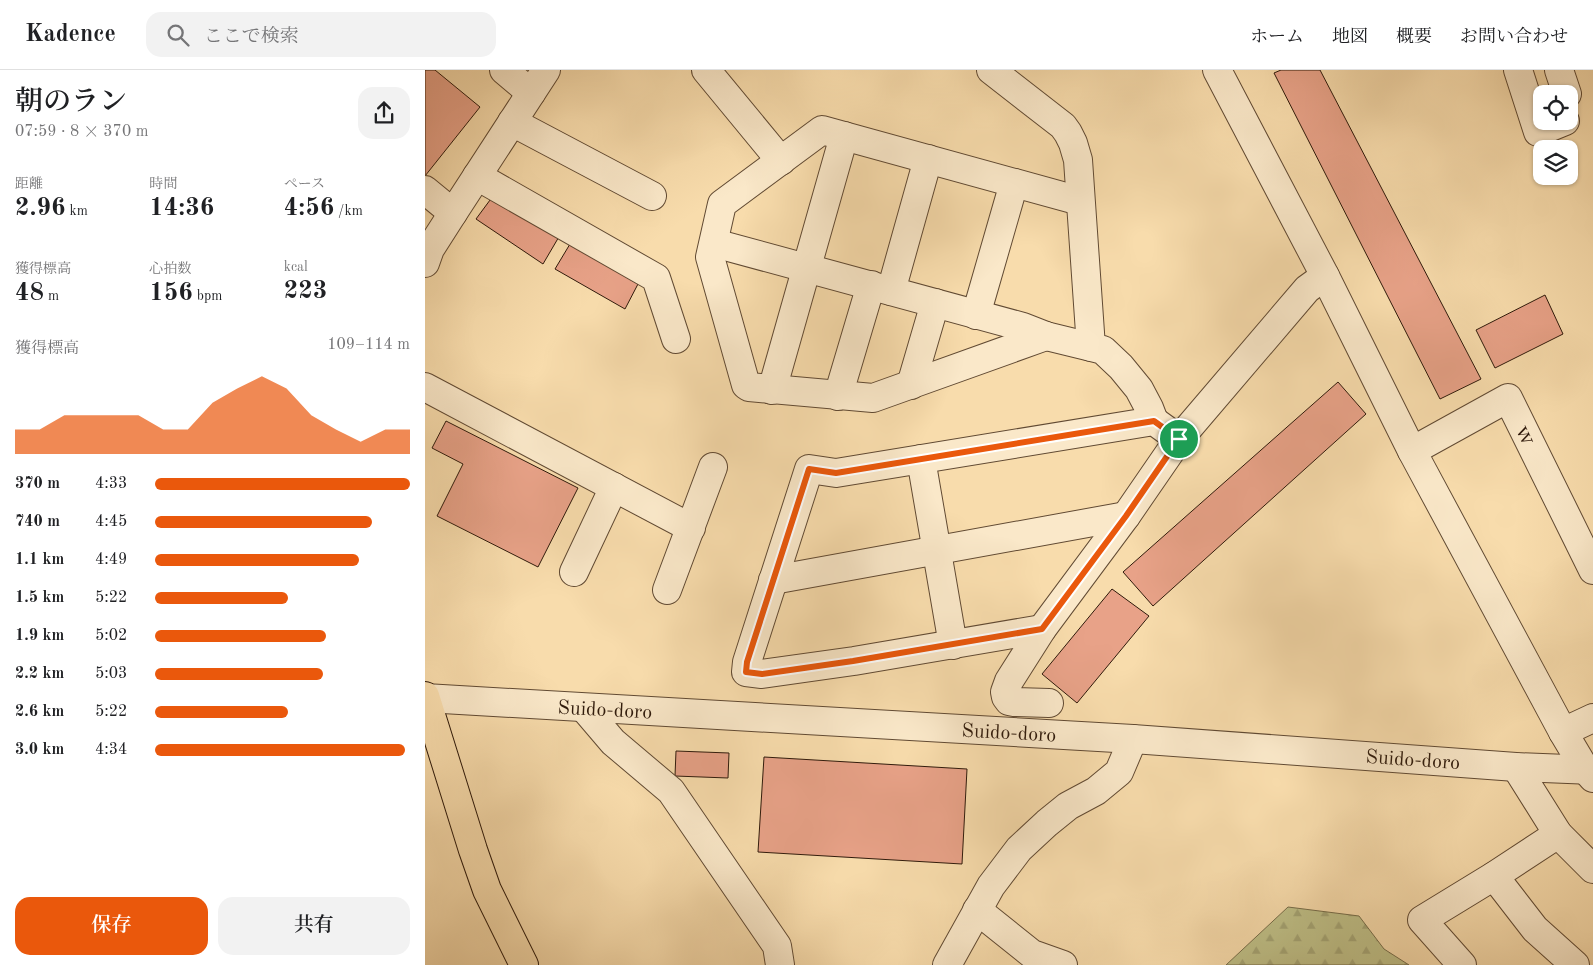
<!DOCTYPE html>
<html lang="ja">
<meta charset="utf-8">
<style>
body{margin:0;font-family:"Old Standard TT","Noto Serif JP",serif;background:#f2f2f2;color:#202124;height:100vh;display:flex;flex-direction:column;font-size:19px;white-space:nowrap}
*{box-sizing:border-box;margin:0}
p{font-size:16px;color:#757577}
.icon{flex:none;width:28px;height:28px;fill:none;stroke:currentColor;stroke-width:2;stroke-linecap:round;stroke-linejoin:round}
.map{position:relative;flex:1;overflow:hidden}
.details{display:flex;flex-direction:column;background:#fff;width:425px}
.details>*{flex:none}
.tools{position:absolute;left:1108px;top:15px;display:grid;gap:10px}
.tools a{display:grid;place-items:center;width:45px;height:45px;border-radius:10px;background:#fff;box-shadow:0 1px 4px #0004;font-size:25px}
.pin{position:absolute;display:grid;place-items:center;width:42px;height:42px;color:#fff;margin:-21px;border:2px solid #fff;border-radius:50%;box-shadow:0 1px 5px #0007}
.round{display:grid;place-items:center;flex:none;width:52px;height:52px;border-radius:15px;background:#f2f2f2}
.overview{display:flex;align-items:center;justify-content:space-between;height:85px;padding:0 15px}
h1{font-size:28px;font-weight:600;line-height:38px}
.metrics{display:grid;grid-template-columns:repeat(3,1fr);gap:8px;height:85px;padding:5px 15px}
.metrics div{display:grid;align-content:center}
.metrics b{font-size:25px;font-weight:600}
.metrics small{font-size:14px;font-weight:400}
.metrics p{font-size:14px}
.chart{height:140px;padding:10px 15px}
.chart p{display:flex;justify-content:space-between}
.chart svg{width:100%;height:90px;margin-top:5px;fill:#ea580c;opacity:.7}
.cta{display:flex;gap:10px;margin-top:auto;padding:10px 15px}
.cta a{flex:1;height:58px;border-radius:15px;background:#ea580c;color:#fff;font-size:20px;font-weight:600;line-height:58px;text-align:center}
.cta a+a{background:#f2f2f2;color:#202124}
ul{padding:0 15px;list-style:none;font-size:16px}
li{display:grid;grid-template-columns:80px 60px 1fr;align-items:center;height:38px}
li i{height:12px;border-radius:6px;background:#ea580c}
header{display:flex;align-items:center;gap:30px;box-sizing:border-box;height:70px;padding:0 25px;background:#fff;border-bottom:1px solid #e0e0e0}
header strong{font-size:24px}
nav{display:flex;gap:28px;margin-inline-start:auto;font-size:18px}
.search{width:350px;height:45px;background:#f2f2f2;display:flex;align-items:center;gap:12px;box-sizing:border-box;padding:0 18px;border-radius:15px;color:#757577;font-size:19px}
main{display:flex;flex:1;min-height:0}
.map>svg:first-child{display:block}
.forest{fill:url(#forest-firs);stroke:#776d4a}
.building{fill:#e8a288;stroke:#2f1a0b}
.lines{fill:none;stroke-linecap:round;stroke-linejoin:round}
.minor-casing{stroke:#614a33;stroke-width:30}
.major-casing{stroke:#2f1a0b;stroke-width:30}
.minor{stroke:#fae8c9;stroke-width:28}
.major{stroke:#f8dcac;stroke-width:28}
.route-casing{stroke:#fff;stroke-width:10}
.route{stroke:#ea580c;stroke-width:6}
.labels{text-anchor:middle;stroke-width:5;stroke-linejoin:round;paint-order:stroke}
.street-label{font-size:20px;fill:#2f1a0b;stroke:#fae8c9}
</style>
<header>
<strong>Kadence</strong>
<div class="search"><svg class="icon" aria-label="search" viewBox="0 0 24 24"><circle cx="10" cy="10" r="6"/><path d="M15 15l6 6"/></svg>ここで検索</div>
<nav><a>ホーム</a><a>地図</a><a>概要</a><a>お問い合わせ</a></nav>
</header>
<main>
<section class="details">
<div class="overview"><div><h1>朝のラン</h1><p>07:59 · 8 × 370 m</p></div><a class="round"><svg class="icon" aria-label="share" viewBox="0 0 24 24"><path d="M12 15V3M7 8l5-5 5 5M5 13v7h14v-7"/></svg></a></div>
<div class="metrics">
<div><p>距離</p><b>2.96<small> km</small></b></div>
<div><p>時間</p><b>14:36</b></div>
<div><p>ペース</p><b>4:56<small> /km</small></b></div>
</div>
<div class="metrics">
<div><p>獲得標高</p><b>48<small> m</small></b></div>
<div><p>心拍数</p><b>156<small> bpm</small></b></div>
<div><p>kcal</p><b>223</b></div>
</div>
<div class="chart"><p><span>獲得標高</span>109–114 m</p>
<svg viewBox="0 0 160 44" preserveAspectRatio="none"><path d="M0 44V32L10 32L20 25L30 25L40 25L50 25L60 32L70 32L80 19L90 12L100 6L110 12L120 25L130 32L140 38L150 32L160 32V44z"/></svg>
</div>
<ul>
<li><b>370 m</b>4:33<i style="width:100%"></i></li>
<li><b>740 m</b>4:45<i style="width:85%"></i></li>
<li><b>1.1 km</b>4:49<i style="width:80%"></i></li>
<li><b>1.5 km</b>5:22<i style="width:52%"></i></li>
<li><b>1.9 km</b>5:02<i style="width:67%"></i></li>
<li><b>2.2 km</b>5:03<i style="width:66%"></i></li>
<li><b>2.6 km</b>5:22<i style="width:52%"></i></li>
<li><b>3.0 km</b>4:34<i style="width:98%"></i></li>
</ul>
<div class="cta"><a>保存</a><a>共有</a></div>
</section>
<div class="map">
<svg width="1168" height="895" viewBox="0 0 1168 895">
<defs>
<pattern id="forest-firs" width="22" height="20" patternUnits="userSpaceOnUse" patternTransform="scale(1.25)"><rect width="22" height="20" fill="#bfc088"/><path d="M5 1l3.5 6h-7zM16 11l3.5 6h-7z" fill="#a4a474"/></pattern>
</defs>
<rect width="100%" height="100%" fill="#f8dcac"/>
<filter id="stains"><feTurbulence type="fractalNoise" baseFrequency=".004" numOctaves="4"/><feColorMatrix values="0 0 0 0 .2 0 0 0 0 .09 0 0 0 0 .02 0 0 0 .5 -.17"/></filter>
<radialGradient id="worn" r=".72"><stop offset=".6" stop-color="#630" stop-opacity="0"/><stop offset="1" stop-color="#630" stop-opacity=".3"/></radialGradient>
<polygon class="forest" points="863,837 934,846 959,879 984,895 801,895"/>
<g class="building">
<polygon points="0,0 10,0 55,37 0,106"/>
<polygon points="856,0 895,0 1056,309 1015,329 849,3"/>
<polygon points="68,126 135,165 118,194 51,149"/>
<polygon points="145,174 213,214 200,239 130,199"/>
<polygon points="1120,225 1138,264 1070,298 1051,260"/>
<polygon points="913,312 941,344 728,536 698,502"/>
<polygon points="21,351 153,418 113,497 12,446 38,394 7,378"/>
<polygon points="687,519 724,546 652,633 617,604"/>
<polygon points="251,681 304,683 303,708 250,706"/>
<polygon points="339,687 542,699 537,794 333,782"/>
</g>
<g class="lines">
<g class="minor-casing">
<g id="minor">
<polyline points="79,0 106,23"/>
<polyline points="281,0 356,91"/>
<polyline points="566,0 638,56 643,63 648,73 653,90 666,277 678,280 696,297 714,319 724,338 729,351"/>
<polyline points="792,0 900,206 987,381 1138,662 1160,699 1168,708"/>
<polyline points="1093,0 1113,62 1140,51"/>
<polyline points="1134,0 1142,24"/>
<polyline points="87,52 227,126"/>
<polyline points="52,106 231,208 251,269"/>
<polyline points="0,120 28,143"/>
<polyline points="289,173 598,257 621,266 666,277"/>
<polyline points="0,193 5,179 28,143 121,0"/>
<polyline points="466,221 503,89"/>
<polyline points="551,245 589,113"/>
<polyline points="621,266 448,328 324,317 321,315 285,187 297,134 397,60 655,131"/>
<polyline points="486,315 510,233"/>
<polyline points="0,317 266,458"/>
<polyline points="347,320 419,66"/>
<polyline points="413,326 446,215"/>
<polyline points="987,381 1083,328 1168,500"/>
<polyline points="496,389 528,575"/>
<polyline points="149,502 189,417"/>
<polyline points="348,510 701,446"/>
<polyline points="242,520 288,397"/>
<polyline points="617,559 429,591 337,604 321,602 322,592 384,399 411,403 729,351 754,369"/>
<polyline points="0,628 708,669 1091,697 1168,700"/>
<polyline points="624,633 589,632 584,631 581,627 580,622 584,611 617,559 701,446 754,369 882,219 900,206"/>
<polyline points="159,638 188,672 246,721 352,876 355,895"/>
<polyline points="1138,662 1168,648"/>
<polyline points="1091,697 1133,764 1168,799"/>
<polyline points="1069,806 1110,859 1150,895"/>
<polyline points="552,840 607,884 638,895"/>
<polyline points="522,895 566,816 594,779 622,753 643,736 671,721 694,702 708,669"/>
<polyline points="1037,895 997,850 1069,806 1133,764"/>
</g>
</g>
<g class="major-casing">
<polyline id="major" points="0,626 48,780 62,820 99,895"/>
</g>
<use href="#minor" class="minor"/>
<use href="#major" class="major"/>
</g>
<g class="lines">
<g class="route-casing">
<polygon id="route" points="729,351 754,369 701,446 617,559 428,591 337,604 321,602 322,592 384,399 411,403"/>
</g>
<use href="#route" class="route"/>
</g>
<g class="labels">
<g class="street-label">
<text transform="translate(1101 365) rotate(64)" y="7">ｗ</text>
<text transform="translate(180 639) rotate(3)" y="7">Suido-doro</text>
<text transform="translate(584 662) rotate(3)" y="7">Suido-doro</text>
<text transform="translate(988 689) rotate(4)" y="7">Suido-doro</text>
</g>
</g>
<rect width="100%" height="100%" filter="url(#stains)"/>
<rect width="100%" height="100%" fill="url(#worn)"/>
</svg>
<div class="tools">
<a><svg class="icon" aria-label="locate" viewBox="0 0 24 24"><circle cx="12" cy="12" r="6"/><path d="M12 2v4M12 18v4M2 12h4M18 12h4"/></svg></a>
<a><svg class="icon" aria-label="layers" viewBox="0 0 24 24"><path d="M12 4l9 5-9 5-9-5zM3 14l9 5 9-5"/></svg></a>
</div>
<div class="pin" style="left:754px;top:369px;background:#1e9e55"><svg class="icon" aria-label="arrive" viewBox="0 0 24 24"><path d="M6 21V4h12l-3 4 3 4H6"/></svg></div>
</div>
</main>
